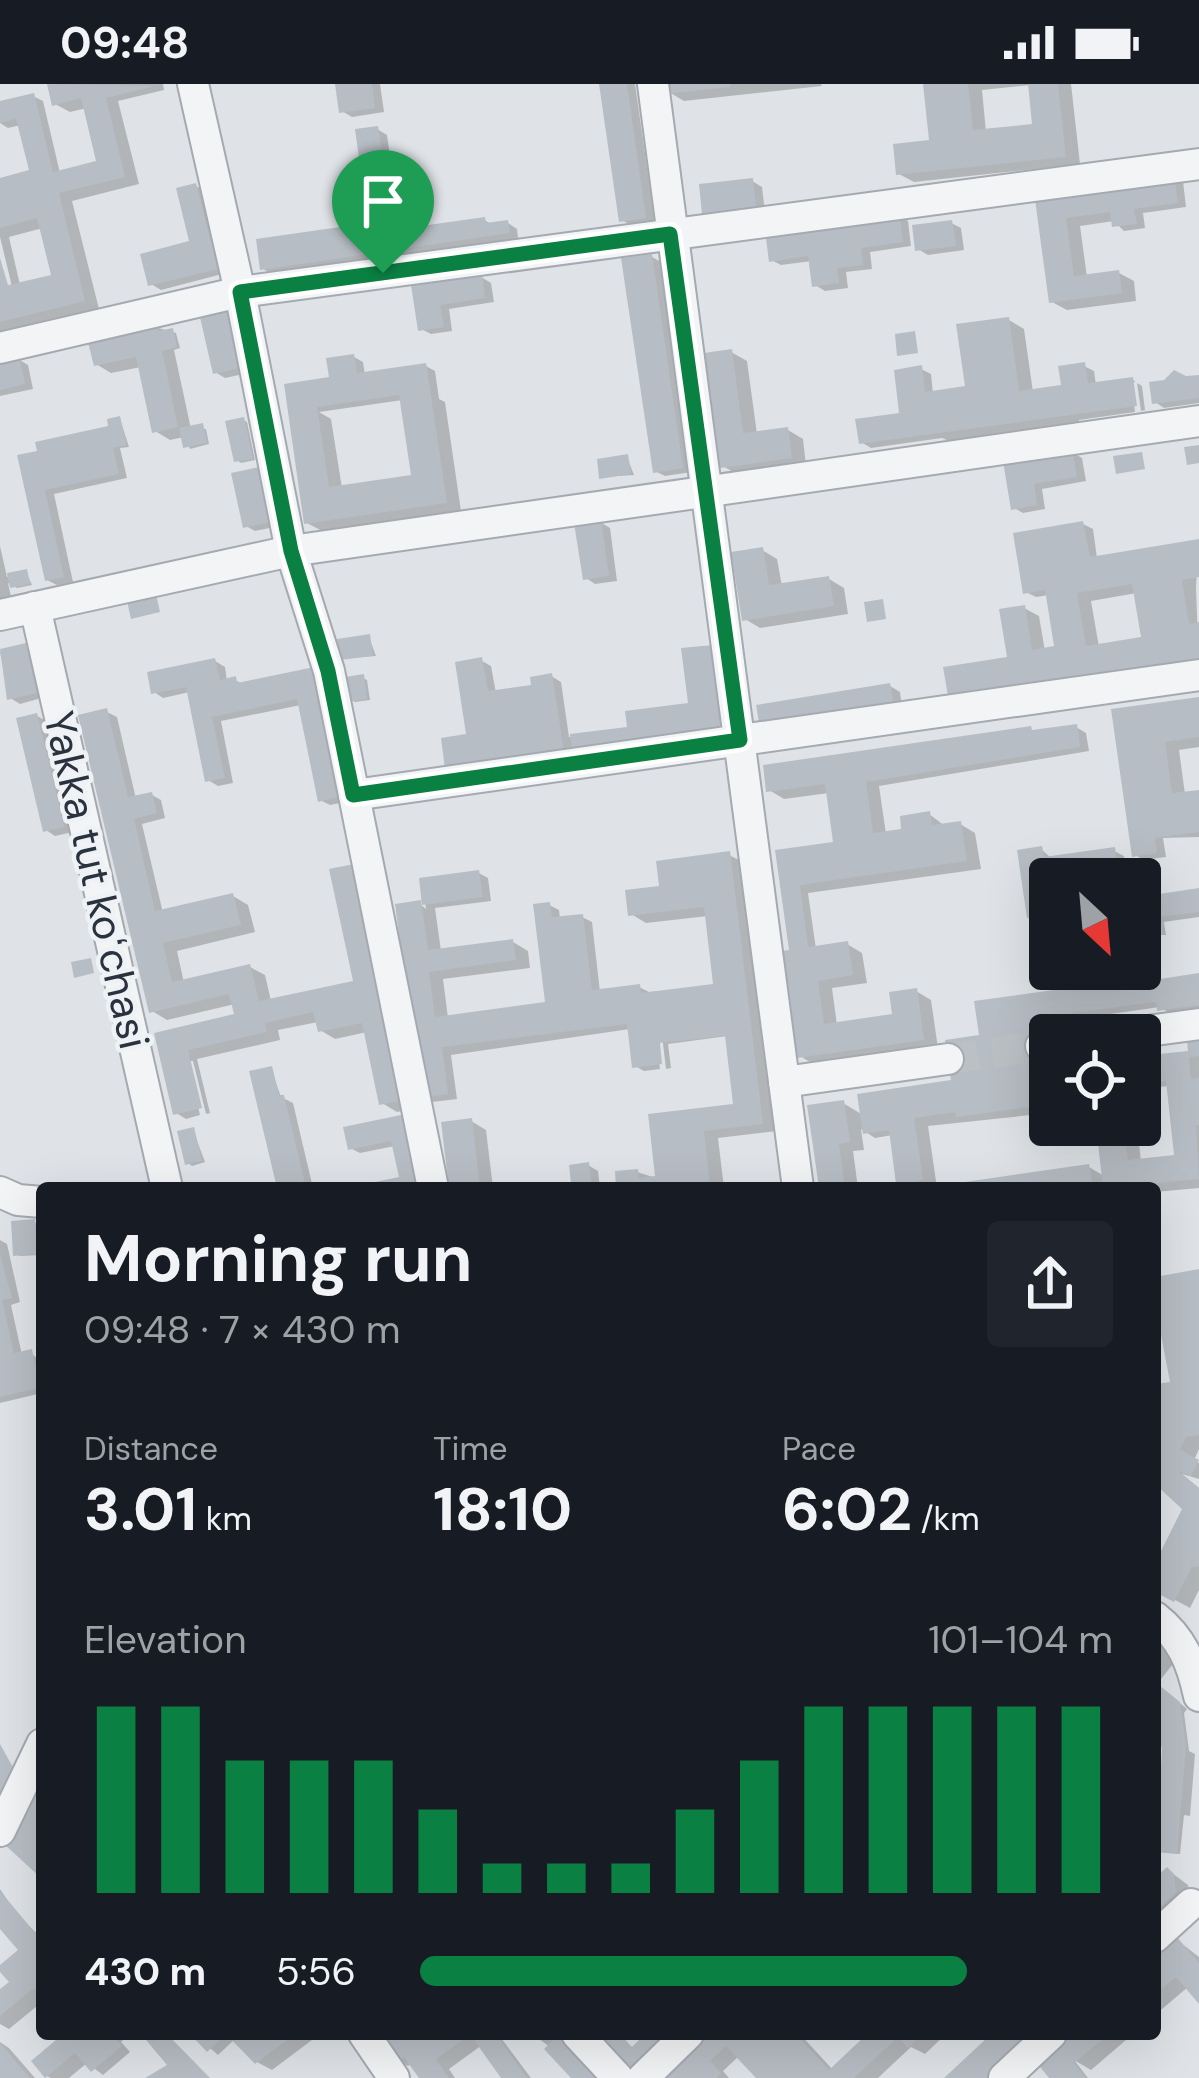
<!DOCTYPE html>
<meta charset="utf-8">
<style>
body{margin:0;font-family:"DM Sans",sans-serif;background:#20242c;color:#f1f3f6;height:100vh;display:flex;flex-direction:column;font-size:45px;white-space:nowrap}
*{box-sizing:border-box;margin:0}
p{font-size:39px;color:#9ea1a6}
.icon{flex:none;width:66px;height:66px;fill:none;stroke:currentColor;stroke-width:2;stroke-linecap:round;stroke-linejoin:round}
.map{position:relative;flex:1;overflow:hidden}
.details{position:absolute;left:36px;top:1098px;width:1125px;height:858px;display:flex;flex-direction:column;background:#171b24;border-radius:12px;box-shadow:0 12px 48px #0002}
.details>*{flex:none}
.needle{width:78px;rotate:154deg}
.controls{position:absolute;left:1029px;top:774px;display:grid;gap:24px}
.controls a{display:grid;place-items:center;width:132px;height:132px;border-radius:12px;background:#171b24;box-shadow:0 12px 48px #0002;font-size:60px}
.pin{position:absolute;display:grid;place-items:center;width:102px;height:102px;color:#fff;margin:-123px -51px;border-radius:50% 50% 50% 0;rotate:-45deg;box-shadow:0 0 12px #0007}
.pin .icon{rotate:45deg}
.round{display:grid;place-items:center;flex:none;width:126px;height:126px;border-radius:12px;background:#20242c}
.head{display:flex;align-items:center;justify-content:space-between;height:204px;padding:0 48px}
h1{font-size:66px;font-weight:700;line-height:90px}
.figures{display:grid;grid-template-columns:repeat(3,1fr);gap:18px;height:204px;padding:12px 48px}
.figures div{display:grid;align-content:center}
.figures b{font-size:60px;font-weight:700}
.figures small{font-size:33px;font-weight:400}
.figures p{font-size:33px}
.chart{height:336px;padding:24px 48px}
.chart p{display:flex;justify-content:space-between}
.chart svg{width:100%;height:216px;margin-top:12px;stroke:#0b8043;stroke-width:6}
ul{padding:0 48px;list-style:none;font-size:39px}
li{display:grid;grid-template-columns:192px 144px 1fr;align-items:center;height:90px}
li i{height:30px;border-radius:15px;background:#0b8043}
.status{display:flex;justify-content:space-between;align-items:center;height:84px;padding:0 60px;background:#171b24;direction:ltr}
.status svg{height:33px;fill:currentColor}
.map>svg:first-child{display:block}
.shadow{fill:#0003;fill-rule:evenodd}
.building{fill:#b7bdc4;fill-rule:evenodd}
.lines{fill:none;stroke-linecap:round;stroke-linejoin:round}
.minor-tunnel{stroke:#bbc0c5;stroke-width:30;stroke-dasharray:30 15;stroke-linecap:butt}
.minor-casing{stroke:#a5aab1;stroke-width:34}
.minor{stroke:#f2f4f6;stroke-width:30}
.route-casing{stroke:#fff;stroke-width:24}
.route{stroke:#0b8043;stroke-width:15}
.labels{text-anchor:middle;stroke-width:9;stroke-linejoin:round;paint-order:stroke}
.street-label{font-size:42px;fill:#29323e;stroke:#eff2f5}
</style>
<div class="status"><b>09:48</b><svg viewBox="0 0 49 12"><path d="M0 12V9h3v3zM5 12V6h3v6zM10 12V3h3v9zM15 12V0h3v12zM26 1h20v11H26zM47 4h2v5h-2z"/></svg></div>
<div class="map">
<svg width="1199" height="1994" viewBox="0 0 1199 1994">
<rect width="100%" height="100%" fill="#dfe3e7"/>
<g class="shadow">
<path d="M57,0H163L164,6L118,17L139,100L72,117L99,225L0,249V179L9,216L15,215L0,153V97L36,88L21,41L8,44L0,39V20L33,12L43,17L60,89L100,79L87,24L70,28L55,20L50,2ZM43,144L54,193L20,201L9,153Z"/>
<polygon points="338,0 380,0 384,28 352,33 342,27"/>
<polygon points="602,0 635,0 655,139 632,142 622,136"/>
<polygon points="668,0 821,0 822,2 684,17 669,8"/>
<path d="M926,0H1071L1080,80L914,98L899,90L933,59ZM1031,1L1035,43L986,48L982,6Z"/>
<polygon points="377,45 387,51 401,148 484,136 493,141 508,139 517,145 518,154 273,190 263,185 372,142"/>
<polygon points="1173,92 1183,97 1186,123 1143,129 1145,144 1124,147 1114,137 1080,142 1087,193 1119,189 1134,197 1136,217 1067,226 1052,218 1037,110"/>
<polygon points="752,97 762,103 765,128 705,128"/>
<polygon points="196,102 206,108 226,189 161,206 151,200 193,159"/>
<polygon points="898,131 908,137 911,162 870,168 872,185 846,188 848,204 825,207 815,201 812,177 781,181 771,176"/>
<polygon points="951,139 961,144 964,166 928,171 918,165"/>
<polygon points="652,173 661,178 692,388 665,392 655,387"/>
<polygon points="481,193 491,199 494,218 449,225 452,247 431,250 421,245 415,203"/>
<polygon points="233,225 248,289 225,294 215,288"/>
<polygon points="1009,236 1024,245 1033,308 1064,304 1084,282 1094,287 1096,301 1133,296 1136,298 1131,298 1135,328 1079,336 1079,339 949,357 942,354 871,364 861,358 903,332 921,285 931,290 933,310 968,305"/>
<polygon points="155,243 176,249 180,264 174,266 191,345 206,345 209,360 190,365 184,353 170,356 155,347 141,283 111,289 96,280"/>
<polygon points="731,268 747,277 757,350 788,346 803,355 806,382 738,391 723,382"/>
<path d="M354,273L363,278L365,291L426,282L435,287L439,315L445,318L461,427L322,447L307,439L287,302L332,295ZM403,316L414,393L342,404L331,335L319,328Z"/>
<polygon points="18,275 28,281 33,305 0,312 0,279"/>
<polygon points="1199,294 1199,319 1164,324 1155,318 1185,296"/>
<polygon points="1137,299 1142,302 1145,326 1141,327"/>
<polygon points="120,335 129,363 120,364 127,394 54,410 73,498 57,501 47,496 40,369 112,344"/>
<polygon points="243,336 247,338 255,376 241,379 237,376"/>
<polygon points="1072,368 1082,374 1086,397 1042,405 1045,425 1023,429 1014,424 1006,379"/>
<polygon points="627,373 634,391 602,393"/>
<polygon points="259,386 268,392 279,442 255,447 246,442"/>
<polygon points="600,438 610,444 617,497 595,500 586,494"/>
<path d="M1083,440L1093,445L1097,474L1199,458L1196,503L1199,586L1011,575L1024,524L1039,532L1045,567L1058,564L1049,511L1036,513L1026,508ZM1137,509L1144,555L1099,563L1091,517Z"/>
<polygon points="0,462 7,493 26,488 32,501 17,504 8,499 12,517 0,520"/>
<polygon points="762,466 777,475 782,502 829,495 844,504 848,530 760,544 745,535"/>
<polygon points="369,553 376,572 343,574"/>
<polygon points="25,562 35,568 45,613 20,620 10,614 0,568"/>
<polygon points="215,577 225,583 227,597 235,596 244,601 319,585 350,717 330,721 320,716 301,621 221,637 233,699 218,702 208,696 190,608 163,614 154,608"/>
<polygon points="482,577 491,582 496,609 535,604 551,592 561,598 569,653 627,646 737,655 584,672 571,664 572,672 469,653"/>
<polygon points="363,594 367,596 370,616 355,618 352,616"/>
<polygon points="890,602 900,608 903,631 766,645"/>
<polygon points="1199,616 1199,663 1179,666 1185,710 1199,709 1199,753 1163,754 1166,773 1144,776 1135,771 1115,628"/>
<polygon points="107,628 117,633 136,715 152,711 161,716 165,734 142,740 163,829 233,812 248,821 255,848 177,867 184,899 250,883 265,891 271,917 356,899 413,976 420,820 426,825 422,796 479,789 488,794 491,817 435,824 441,867 513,858 528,867 530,884 443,895 448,934 548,921 549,821 559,826 560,835 582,833 592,838 600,908 639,903 649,908 716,903 708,832 646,839 631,830 668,804 729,771 739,776 742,801 748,804 777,1047 718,1054 724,1104 609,1104 619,1103 637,1088 659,1095 651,1033 736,1023 728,952 668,960 671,984 666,985 661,943 655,943 660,985 644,987 635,982 630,945 451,971 457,1015 432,1018 420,1011 423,1022 397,1028 382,1019 367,948 335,955 320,946 318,938 278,946 280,956 197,975 210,1029 206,1030 193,977 187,977 200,1031 186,1035 176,1029 158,951 238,932 235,920 167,936 152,927"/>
<polygon points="37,632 46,637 73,748 55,752 46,746"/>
<polygon points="1076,643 1086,649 1089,667 879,702 886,750 905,747 929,730 945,742 960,740 975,749 981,785 808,809 816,865 847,860 862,869 867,899 832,904 837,941 896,932 916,907 931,916 938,964 815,981 800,972 798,868 778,769 837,760 829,709 784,715 769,706"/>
<polygon points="1041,765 1052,775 1114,767 1124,772 1127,792 1050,795 1050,836 1039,837 1030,832"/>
<polygon points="1199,807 1199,833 1164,838 1166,851 1149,851 1144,815"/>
<polygon points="1148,872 1158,877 1161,898 1199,892 1199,930 1175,933 1160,923 1075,935 1076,943 1041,948 1050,953 1050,1029 928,1042 937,1104 889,1104 900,1103 893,1051 875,1054 861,1045 864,1066 853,1067 858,1104 822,1104 843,1019 863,1031 954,999 982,953 1129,898 1127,885 1140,885 1140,873"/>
<polygon points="1199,958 1199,1104 1155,1108 1155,1104 1107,1104 1100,1100 1101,1104 969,1104 1089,1083 1104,1092 1099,1041 1137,1041 1141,1078 1177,1074 1169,1002 1140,1005 1140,975 1187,970"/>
<polygon points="271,985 281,1013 293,1019 313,1104 280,1104"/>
<polygon points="406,1034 429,1104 374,1104 402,1095 395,1062 360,1069 350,1064"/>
<polygon points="471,1037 486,1046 493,1104 452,1104"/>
<polygon points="193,1046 205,1078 192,1082 188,1079"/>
<polygon points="588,1081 598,1087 600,1104 575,1104"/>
<polygon points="34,1138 38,1141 40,1171 20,1172 16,1170"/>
<polygon points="0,1156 7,1160 20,1218 11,1221 22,1271 31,1269 42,1279 42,1309 0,1319"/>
<polygon points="1199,1188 1199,1365 1194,1376 1199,1379 1199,1395 1182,1390 1199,1404 1199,1506 1190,1524 1155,1505 1155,1486 1186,1424 1159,1403 1155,1412 1155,1303 1173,1300 1155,1196"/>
<polygon points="1155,1557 1177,1575 1157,1600 1187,1625 1184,1629 1189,1667 1195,1670 1190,1732 1184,1731 1180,1770 1163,1768 1165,1665 1155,1635"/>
<polygon points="1168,1786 1188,1801 1191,1817 1155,1850 1155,1798"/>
<polygon points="0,1805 19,1833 42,1854 42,1918 9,1945 0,1940 0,1909 13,1898 22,1867 0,1841"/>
<polygon points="1177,1856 1199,1873 1199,1915 1188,1903 1155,1931 1155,1874"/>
<polygon points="68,1950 115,1950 115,1954 130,1950 121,1958 130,1968 103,1991 87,1979 69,1994 51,1994 47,1992"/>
<polygon points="194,1950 320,1950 272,1986 257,1978 235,1955 218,1971"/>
<polygon points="379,1950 409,1950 412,1954 418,1950 498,1950 531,1994 502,1994 482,1961 449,1985 455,1994 423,1994 412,1979 408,1982 398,1977"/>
<polygon points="532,1950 560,1950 575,1994 550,1963"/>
<polygon points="709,1950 800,1950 833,1986 873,1950 946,1950 925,1970 911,1963 878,1994 760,1994 739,1972 723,1987 729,1994 662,1994"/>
<polygon points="989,1950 1133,1950 1091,1986 1074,1976 1088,1994 1053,1994 1035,1972 948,1994 992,1953"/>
<polygon points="0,1958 9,1964 35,1994 0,1994"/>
</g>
<g class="building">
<polygon points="47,0 155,2 106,14 125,93 59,109 85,217 0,238 0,174 8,201 51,191 37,134 0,144 0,94 29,86 16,35 0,39 0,17 34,9 53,88 96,77 81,14 52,22"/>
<polygon points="335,0 372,0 375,24 339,29"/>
<polygon points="599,0 627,0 646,134 619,138"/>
<polygon points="665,0 730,0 730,3 666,10"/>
<polygon points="923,0 968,0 973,46 1032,40 1028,0 1058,0 1066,73 896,91 893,60 929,56"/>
<polygon points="378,42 393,146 485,133 486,139 508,136 510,149 260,186 256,155 368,139 355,45"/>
<polygon points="1174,89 1178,119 1134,125 1137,140 1112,143 1110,128 1066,134 1074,192 1119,186 1122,209 1049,219 1034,108"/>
<polygon points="753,94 756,124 702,130 699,100"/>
<polygon points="196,99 218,185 148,202 140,170 189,157 176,104"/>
<polygon points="899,128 903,158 861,164 863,181 837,184 839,199 812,203 808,172 769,178 765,146"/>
<polygon points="952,136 956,162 915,167 912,141"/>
<polygon points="652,170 683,384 653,389 621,174"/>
<polygon points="482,190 485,214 440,221 444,243 418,247 411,201"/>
<polygon points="234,221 239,247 232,249 240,284 213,290 199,229"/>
<polygon points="1009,233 1019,307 1061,301 1058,282 1085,278 1088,299 1133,293 1137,322 859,360 855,335 899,329 894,286 922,281 925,308 965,302 956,240"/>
<polygon points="156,239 158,247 173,244 177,263 162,267 178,343 152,349 136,273 94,282 87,255"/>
<polygon points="915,247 918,269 897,272 895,250"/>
<polygon points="732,265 743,349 788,343 792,374 720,384 704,269"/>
<path d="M354,270L357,289L426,279L447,419L304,440L284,300L329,293L326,274ZM399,311L411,391L329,403L317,323Z"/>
<polygon points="19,272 25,300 0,306 0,276"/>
<polygon points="1174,286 1186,292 1199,291 1199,314 1152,320 1149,298 1164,296"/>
<polygon points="120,332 127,361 113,364 119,390 45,406 64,493 45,497 17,371 37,367 35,358 108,342 107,335"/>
<polygon points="244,333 253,375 234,378 225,337"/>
<polygon points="203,339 207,359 183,364 179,344"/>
<polygon points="1199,361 1199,379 1187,381 1184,363"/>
<polygon points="1072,365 1077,393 1034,400 1037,421 1011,426 1003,377"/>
<polygon points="1142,368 1145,385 1116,390 1113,372"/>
<polygon points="628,370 631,390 599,395 597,375"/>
<polygon points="259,383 271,438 243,444 231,389"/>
<polygon points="601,435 609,492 583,496 574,439"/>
<path d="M1083,437L1090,473L1199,455V493L1182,496L1189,540L1199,538V577L949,618L943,583L1007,573L999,525L1025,521L1032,566L1054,562L1045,506L1023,510L1013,449ZM1132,500L1141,553L1086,562L1077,509Z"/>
<polygon points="763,463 769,501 829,492 834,522 742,537 731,468"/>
<polygon points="27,485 30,500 10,504 7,489"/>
<polygon points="156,510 160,528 131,535 127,517"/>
<polygon points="883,515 886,535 867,538 864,518"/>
<polygon points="370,550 373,572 340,576 337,555"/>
<polygon points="26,559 37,609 7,616 0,565"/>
<polygon points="713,561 723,647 572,668 570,650 627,643 625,627 688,619 681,564"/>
<polygon points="482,573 488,607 531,601 530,593 552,589 564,668 445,685 441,654 466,650 455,578"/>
<polygon points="215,574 220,596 236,592 237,599 319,582 341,712 318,718 297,615 212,633 225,694 205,698 186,603 151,610 147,588"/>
<polygon points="364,590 367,615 349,618 345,593"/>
<polygon points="890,599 895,627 760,644 756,621"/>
<polygon points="1199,613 1199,653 1165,658 1172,709 1199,706 1199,748 1155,754 1157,769 1132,773 1111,625"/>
<polygon points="107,624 128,713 152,708 157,729 134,735 155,827 233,809 241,841 163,859 172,898 250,880 259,917 353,897 329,785 359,779 409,1015 379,1021 362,939 318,948 313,928 265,939 267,948 188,966 202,1024 173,1031 154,949 234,930 229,910 149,929 78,631"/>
<polygon points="37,629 64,743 43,748 16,634"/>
<polygon points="1077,640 1080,663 866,698 873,749 901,745 900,732 930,727 932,741 961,737 967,777 800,801 808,863 848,857 853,891 818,897 824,940 892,930 889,908 917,904 924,956 797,974 782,867 789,866 775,766 833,758 825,700 766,708 763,681 1031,642 1032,646"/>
<polygon points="1042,762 1044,773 1115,763 1118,788 1050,795 1050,830 1027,834 1017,766"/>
<polygon points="730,767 763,1040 704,1047 710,1104 616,1104 615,1087 638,1085 639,1094 655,1092 648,1030 733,1020 725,952 660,959 662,980 632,984 627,940 442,963 448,1010 420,1014 395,820 421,816 428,866 513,855 516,876 429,888 435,933 545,918 533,820 550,818 552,833 583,830 592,906 640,900 641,909 713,900 704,823 628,832 625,806 659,802 656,777"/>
<polygon points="479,786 483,813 422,821 419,794"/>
<polygon points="1199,804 1199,828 1160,833 1163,850 1146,853 1140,813"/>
<polygon points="1149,868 1153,896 1199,889 1199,921 1157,927 1156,918 1066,930 1067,938 1038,943 1044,983 1050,982 1050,1020 956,1033 955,1028 914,1034 923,1096 887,1104 896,1100 889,1046 863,1050 857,1010 951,996 945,956 979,951 974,917 1125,896 1124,885 1140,885 1140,870"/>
<polygon points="91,874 94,889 74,894 71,878"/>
<polygon points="1199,955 1199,972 1189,973 1191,995 1199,994 1199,1041 1196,1041 1199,1095 1103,1104 1096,1041 1124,1041 1128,1076 1174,1071 1166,997 1140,1000 1140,972 1188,967 1187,956"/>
<polygon points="272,982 279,1011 284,1011 306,1104 277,1104 249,987"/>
<polygon points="844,1016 850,1058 839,1060 845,1104 819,1104 807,1021"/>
<polygon points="406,1030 422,1104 371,1104 370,1099 399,1093 391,1057 348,1066 343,1043"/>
<polygon points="472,1034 480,1104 449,1104 441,1038"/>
<polygon points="194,1043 202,1077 185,1081 177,1047"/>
<polygon points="589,1078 592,1104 554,1104 571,1099 569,1081"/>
<polygon points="1089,1080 1093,1104 965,1104 965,1098"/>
<polygon points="35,1135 37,1170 13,1172 11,1137"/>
<polygon points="0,1170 12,1214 2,1216 14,1269 32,1265 36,1286 42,1284 42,1303 0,1313"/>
<polygon points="1199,1185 1199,1351 1186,1353 1180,1366 1199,1376 1191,1392 1178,1387 1199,1404 1199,1482 1192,1483 1174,1518 1155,1508 1155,1479 1182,1425 1155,1400 1155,1300 1170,1298 1155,1219 1155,1193"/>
<polygon points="1155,1598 1180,1618 1186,1662 1177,1770 1156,1768 1162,1665 1155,1639"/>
<polygon points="0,1660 19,1694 0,1740"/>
<polygon points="42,1699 42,1795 3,1759 22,1739"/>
<polygon points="1167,1783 1174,1790 1176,1808 1155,1828 1155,1794"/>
<polygon points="0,1807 42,1857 42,1914 34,1904 0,1932 0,1905 9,1898 0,1888 0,1881 18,1866 0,1845"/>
<polygon points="1176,1852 1199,1879 1199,1920 1176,1893 1155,1911 1155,1870"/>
<polygon points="63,1950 112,1950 122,1962 91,1988 75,1969 45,1994 31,1977"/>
<polygon points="141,1950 167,1950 210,1994 145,1994 167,1981"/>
<polygon points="190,1950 295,1950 255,1980 226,1950 207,1968"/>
<polygon points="375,1950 406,1950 408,1953 413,1950 471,1950 436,1975 449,1994 419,1994 404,1973 396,1979"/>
<polygon points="483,1950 496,1950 527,1994 501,1994 474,1956"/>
<polygon points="560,1950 564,1950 606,1994 571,1994 544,1965"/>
<polygon points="583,1950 620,1950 632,1963 645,1950 679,1950 635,1994"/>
<polygon points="704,1950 796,1950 829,1986 867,1950 922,1950 908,1964 898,1953 854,1994 756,1994 726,1962 710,1977 721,1989 716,1994 657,1994"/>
<polygon points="985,1950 1036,1950 990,1994 944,1994 988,1953"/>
<polygon points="1061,1950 1109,1950 1074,1979 1086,1994 1049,1994 1033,1974"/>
<polygon points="0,1959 30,1994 0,1994"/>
</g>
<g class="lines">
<polyline class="minor-tunnel" points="948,975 1041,962"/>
<g class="minor-casing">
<g id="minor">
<polyline points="653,0 798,1104"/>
<polyline points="0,264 240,208 1199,80"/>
<polyline points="35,523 167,1104"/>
<polyline points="0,531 291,467 240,208 193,0"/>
<polyline points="354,711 1199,591"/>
<polyline points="1118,951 1199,940"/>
<polyline points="1041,962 1050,960"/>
<polyline points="784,998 948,975"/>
<polyline points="433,1104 329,587 291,467 1199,337"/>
<polyline points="0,1108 18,1116 42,1118"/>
<path d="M1155,1533C1182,1554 1192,1579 1199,1612"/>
<polyline points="0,1747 42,1660"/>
<polyline points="1155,1853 1191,1820"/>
<polyline points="364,1950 394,1994"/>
<polyline points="577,1950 618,1994"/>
<polyline points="643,1994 688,1950"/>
<polyline points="1004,1994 1051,1950"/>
</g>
</g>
<use href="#minor" class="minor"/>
</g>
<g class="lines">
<g class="route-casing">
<polygon id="route" points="670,150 740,656 353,711 328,587 291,467 240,208"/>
</g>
<use href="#route" class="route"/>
</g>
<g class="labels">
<g class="street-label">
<text transform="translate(97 796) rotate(77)" y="15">Yakka tut koʻchasi</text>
</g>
</g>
</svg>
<div class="controls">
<a><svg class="needle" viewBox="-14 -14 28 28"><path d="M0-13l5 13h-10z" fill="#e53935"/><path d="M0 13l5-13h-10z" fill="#9ea1a6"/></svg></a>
<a><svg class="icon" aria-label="locate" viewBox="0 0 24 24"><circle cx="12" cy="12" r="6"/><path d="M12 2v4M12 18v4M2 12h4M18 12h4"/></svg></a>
</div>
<div class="pin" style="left:383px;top:189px;background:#1e9e55"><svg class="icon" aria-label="arrive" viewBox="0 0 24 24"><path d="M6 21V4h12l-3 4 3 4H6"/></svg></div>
<section class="details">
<div class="head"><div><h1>Morning run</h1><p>09:48 · 7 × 430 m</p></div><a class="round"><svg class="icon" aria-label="share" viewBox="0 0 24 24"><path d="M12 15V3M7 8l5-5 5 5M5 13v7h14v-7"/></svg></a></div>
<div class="figures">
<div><p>Distance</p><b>3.01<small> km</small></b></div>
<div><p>Time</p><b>18:10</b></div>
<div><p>Pace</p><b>6:02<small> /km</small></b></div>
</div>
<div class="chart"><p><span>Elevation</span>101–104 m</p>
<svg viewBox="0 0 160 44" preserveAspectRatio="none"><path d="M5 44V6M15 44V6M25 44V17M35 44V17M45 44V17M55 44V27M65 44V38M75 44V38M85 44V38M95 44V27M105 44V17M115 44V6M125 44V6M135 44V6M145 44V6M155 44V6"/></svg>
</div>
<ul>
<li><b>430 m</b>5:56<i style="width:79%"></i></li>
</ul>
</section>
</div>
